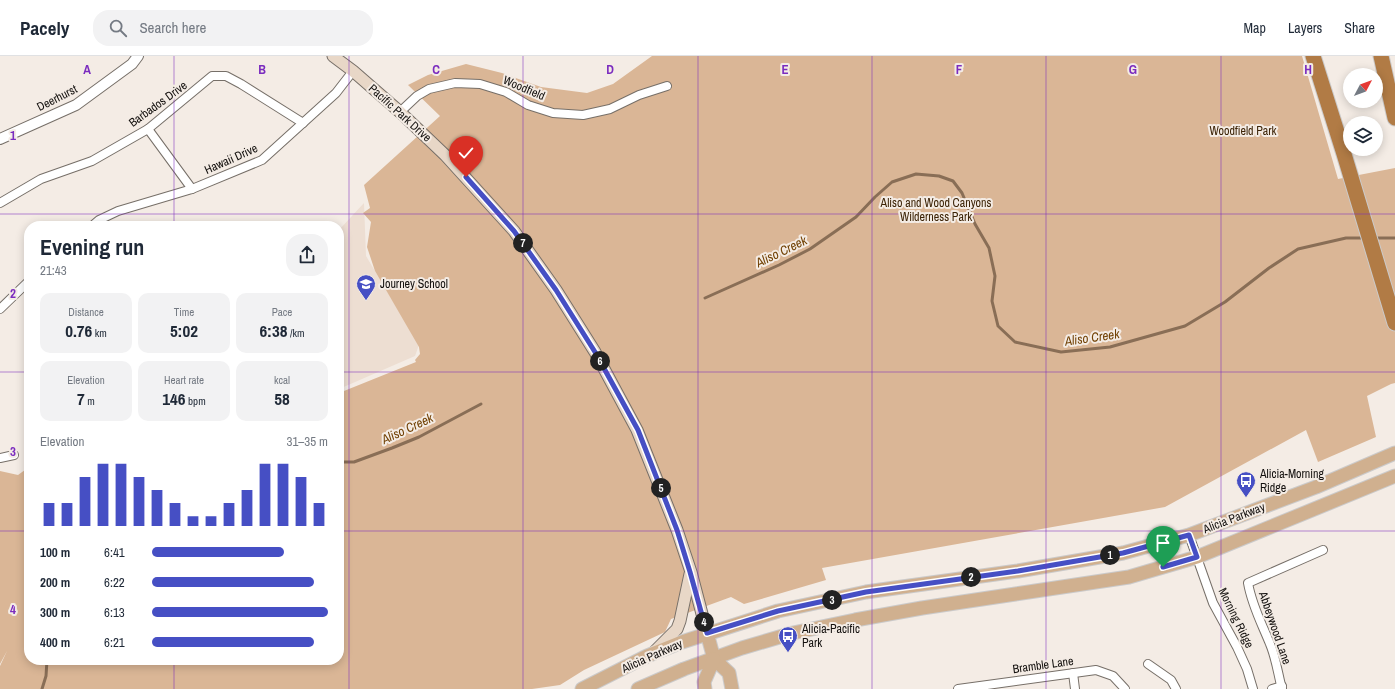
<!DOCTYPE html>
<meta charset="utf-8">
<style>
body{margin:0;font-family:"Archivo Narrow",sans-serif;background:#f2f2f3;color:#1f2937;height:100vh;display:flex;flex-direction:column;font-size:15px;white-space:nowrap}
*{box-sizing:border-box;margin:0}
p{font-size:13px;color:#747a83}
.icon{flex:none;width:22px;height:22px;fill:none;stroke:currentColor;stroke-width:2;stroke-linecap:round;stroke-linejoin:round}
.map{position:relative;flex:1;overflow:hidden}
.details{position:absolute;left:24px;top:165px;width:320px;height:444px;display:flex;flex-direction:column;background:#fff;border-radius:16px;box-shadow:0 2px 10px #0003}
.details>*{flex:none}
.needle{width:26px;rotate:49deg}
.buttons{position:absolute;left:1343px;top:12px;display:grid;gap:8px}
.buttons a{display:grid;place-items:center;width:40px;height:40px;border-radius:50%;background:#fff;box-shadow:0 2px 10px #0003;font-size:20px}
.pin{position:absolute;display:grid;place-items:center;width:34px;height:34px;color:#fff;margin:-41px -17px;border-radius:50% 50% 50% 0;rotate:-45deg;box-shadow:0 0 4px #0007}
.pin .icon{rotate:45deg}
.km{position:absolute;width:20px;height:20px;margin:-10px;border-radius:50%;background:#222;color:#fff;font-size:11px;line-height:20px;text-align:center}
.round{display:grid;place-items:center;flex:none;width:42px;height:42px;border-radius:16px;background:#f2f2f3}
.headline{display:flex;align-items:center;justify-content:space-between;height:68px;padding:0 16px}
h1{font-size:22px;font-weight:700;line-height:30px}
.figures{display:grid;grid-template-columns:repeat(3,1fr);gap:6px;height:68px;padding:4px 16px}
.figures div{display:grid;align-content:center;border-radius:10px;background:#f2f2f3;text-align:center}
.figures b{font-size:17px;font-weight:700}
.figures small{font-size:11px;font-weight:400}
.figures p{font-size:11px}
.chart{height:112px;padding:8px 16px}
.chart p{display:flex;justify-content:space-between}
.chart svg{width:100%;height:72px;margin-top:4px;stroke:#464fc4;stroke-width:6}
ul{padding:0 16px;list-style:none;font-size:13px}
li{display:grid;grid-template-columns:64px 48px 1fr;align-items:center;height:30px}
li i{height:10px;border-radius:5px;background:#464fc4}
header{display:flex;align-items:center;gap:24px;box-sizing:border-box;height:56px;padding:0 20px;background:#fff;border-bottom:1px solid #e0e1e3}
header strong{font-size:19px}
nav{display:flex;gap:22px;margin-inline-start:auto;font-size:14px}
.search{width:280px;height:36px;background:#f2f2f3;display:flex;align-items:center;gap:10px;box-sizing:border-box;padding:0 14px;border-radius:16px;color:#747a83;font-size:15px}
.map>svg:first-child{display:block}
.built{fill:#edded2}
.green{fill:#dab696}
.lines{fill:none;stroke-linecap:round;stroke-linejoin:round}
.stream{stroke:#896e56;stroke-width:3}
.minor-casing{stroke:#766f68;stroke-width:10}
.tertiary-casing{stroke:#766f68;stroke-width:12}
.secondary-casing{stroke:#766f68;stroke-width:13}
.primary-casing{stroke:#cbcaca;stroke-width:15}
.motorway-casing{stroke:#cbcaca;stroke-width:17}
.minor{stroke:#fff;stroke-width:8}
.tertiary{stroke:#fff;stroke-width:10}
.secondary{stroke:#e8d7c7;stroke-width:11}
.primary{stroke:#d0b08f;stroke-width:13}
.motorway{stroke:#b17b45;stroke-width:15}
.route-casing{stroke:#fff;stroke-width:8}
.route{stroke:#464fc4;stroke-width:5}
.grid{fill:none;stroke:#7b2cbf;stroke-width:1;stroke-opacity:0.55}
.labels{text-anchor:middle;stroke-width:4;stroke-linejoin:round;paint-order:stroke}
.street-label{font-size:12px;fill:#13100e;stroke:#f4ece5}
.park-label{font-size:12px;fill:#3c2306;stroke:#f4ece5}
.poi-label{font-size:12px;fill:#13100e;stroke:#f4ece5;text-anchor:start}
.water-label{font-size:13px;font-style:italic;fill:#714104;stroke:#f4ece5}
.grid-label{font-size:13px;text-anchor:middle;font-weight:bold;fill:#7b2cbf;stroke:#f4ece5;stroke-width:4;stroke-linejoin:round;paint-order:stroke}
</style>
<header>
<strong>Pacely</strong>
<div class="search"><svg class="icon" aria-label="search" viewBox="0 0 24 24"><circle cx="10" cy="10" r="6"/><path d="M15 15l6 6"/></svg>Search here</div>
<nav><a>Map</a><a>Layers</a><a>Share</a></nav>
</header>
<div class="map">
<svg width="1395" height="633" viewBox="0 0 1395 633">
<rect width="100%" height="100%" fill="#f4ece5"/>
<polygon class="built" points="364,147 366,200 419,289 415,300 339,333 339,174"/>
<polygon class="green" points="652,0 1302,0 1338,123 1395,112 1395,327 1391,328 1367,340 1376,381 1318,406 1306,374 1165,451 822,512 826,524 744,548 731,541 671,563 665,576 584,614 560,629 532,633 0,633 0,610 7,595 0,608 0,415 18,419 29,411 29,604 339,604 339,337 416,306 415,304 420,298 419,291 375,215 367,191 371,166 363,157 370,152 364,129 440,60 408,29 428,19 466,8 502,17 541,31 587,37 613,28"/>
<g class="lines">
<g class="stream">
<polyline points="1375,182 1395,182"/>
<polyline points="705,242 779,209 810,193 856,161 875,141 892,126 916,118 939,120 953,125 962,137 975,168 989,192 995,220 992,245 998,270 1015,286 1061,296 1110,291 1185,270 1225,246 1269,212 1298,193 1346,182 1365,182"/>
<polyline points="339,406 354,406 392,392 419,381 481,348"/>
<polyline points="42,633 46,620 47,604"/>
</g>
<g class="minor-casing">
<g id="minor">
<polyline points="400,56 417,40 429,33 455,27 480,28 506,36 528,49 553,57 583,59 610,53 639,39 667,30"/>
<polyline points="148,73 192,133"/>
<polyline points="0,147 41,123 92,105 148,73 212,20 226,20 241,28 303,67"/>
<polyline points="92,170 99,164 118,155 192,133 262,104 336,37 353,15"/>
<polyline points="0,253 29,225"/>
<polyline points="0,402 14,399"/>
<polyline points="1189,479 1213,547 1237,591 1247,613 1253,633"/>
<polyline points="1148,608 1171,624 1176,633"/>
<polyline points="1073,617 1075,633"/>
<polyline points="958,633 1096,614 1113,620 1125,633"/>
<polyline points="1272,633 1282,630"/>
<path d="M1282,633C1278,618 1276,602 1270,588C1262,568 1252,550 1248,527L1323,494"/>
</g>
</g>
<g class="tertiary-casing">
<polyline id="tertiary" points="0,83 76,49 132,8 138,0"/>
</g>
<g class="secondary-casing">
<g id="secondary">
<polyline points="333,0 353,15 400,56 445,99 514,175 556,234 595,296 637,374 677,474 691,516 707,577"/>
<polyline points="654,596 677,573 680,565 690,518"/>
</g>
</g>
<g class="primary-casing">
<g id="primary">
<polyline points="707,577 714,603 729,617 732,633"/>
<polyline points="582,633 647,600 682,586 778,555 866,536 1018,515 1123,497 1189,479 1316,431 1395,397"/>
<polyline points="638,633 684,613 742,592 793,577 855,564 922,552 1129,521 1197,501 1395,420"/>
<polyline points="705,633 704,626 714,603"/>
</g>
</g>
<g class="motorway-casing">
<g id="motorway">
<polyline points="1313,0 1344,98 1395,267"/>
<polyline points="1381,0 1395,62"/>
</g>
</g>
<use href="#minor" class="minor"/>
<use href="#tertiary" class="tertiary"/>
<use href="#secondary" class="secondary"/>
<use href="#primary" class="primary"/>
<use href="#motorway" class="motorway"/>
</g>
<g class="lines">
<g class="route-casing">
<polyline id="route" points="466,121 514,175 556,234 595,296 638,374 677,474 690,516 707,577 778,555 866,536 1018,515 1123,497 1189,479 1197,501 1163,511"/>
</g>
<use href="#route" class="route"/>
</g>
<path class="grid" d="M174,0V170M349,0V633M523,0V633M698,0V633M872,0V633M1046,0V633M1221,0V633M0,158H1395M0,316H29M339,316H1395M0,475H29M339,475H1395M174,604V633"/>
<defs>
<g id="school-pin" transform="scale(1)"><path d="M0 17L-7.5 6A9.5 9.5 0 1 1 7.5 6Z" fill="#464fc4" stroke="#f4ece5"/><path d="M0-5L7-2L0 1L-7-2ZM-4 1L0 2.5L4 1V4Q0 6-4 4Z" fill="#fff"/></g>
<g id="bus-pin" transform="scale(1)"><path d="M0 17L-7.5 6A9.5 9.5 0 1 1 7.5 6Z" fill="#464fc4" stroke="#f4ece5"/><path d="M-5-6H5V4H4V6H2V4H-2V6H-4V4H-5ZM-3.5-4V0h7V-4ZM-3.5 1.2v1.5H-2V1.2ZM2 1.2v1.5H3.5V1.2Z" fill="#fff"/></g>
</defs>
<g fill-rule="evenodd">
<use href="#school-pin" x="366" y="228"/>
<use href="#bus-pin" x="1246" y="425"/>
<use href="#bus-pin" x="788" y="580"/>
</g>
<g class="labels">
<g class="street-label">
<text transform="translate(524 32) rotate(23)" y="4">Woodfield</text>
<text transform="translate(57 42) rotate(-27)" y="4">Deerhurst</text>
<text transform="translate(158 48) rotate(-36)" y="4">Barbados Drive</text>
<text transform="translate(400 57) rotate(42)" y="4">Pacific Park Drive</text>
<text transform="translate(231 103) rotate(-24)" y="4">Hawaii Drive</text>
<text transform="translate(1234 462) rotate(-21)" y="4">Alicia Parkway</text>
<text transform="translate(1236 562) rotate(64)" y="4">Morning Ridge</text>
<text transform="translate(1275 572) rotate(71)" y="4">Abbeywood Lane</text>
<text transform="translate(652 600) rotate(-24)" y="4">Alicia Parkway</text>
<text transform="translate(1043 609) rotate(-8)" y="4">Bramble Lane</text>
</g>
<g class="park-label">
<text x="1243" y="79">Woodfield Park</text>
<text x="936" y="151">Aliso and Wood Canyons<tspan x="936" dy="14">Wilderness Park</tspan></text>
</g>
<g class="poi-label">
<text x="380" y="232">Journey School</text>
<text x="1260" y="422">Alicia-Morning<tspan x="1260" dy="14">Ridge</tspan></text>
<text x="802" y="577">Alicia-Pacific<tspan x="802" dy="14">Park</tspan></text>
</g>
<g class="water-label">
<text transform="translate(781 195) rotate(-26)" y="5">Aliso Creek</text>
<text transform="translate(1092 281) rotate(-8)" y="5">Aliso Creek</text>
<text transform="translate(407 372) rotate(-25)" y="5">Aliso Creek</text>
</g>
</g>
<g class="grid-label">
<text x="87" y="18">A</text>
<text x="262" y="18">B</text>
<text x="436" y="18">C</text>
<text x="610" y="18">D</text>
<text x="785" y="18">E</text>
<text x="959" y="18">F</text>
<text x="1133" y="18">G</text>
<text x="1308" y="18">H</text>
<text x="13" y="84">1</text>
<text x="13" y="242">2</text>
<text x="13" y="400">3</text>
<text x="13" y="558">4</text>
</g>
</svg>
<div class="buttons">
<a><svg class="needle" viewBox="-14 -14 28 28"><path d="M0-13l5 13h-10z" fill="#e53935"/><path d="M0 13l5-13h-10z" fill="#747a83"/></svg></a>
<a><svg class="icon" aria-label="layers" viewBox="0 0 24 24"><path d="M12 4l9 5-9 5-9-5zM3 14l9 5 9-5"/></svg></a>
</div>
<div class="pin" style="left:1163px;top:511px;background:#1e9e55"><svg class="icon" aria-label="arrive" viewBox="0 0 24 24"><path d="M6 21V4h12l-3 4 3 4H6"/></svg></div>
<div class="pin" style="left:466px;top:121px;background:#d93025"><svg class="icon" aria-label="check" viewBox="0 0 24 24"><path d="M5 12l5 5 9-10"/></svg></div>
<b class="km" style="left:1110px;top:499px">1</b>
<b class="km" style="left:971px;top:521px">2</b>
<b class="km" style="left:832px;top:544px">3</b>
<b class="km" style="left:704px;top:566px">4</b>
<b class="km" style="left:661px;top:432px">5</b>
<b class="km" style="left:600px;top:305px">6</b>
<b class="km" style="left:523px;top:187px">7</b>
<section class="details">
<div class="headline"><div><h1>Evening run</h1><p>21:43</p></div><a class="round"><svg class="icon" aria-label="share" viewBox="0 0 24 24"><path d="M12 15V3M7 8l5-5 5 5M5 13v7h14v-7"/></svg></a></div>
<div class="figures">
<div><p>Distance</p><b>0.76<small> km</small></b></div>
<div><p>Time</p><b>5:02</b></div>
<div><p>Pace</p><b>6:38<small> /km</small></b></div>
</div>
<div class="figures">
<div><p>Elevation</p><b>7<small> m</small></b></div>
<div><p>Heart rate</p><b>146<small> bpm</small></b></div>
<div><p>kcal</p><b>58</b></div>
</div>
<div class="chart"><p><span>Elevation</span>31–35 m</p>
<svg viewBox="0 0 160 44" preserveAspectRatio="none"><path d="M5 44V30M15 44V30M25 44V14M35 44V6M45 44V6M55 44V14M65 44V22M75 44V30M85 44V38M95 44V38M105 44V30M115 44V22M125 44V6M135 44V6M145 44V14M155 44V30"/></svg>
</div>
<ul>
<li><b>100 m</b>6:41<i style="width:75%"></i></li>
<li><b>200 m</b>6:22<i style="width:92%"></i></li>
<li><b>300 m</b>6:13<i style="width:100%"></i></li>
<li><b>400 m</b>6:21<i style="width:92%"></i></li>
</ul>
</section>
</div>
